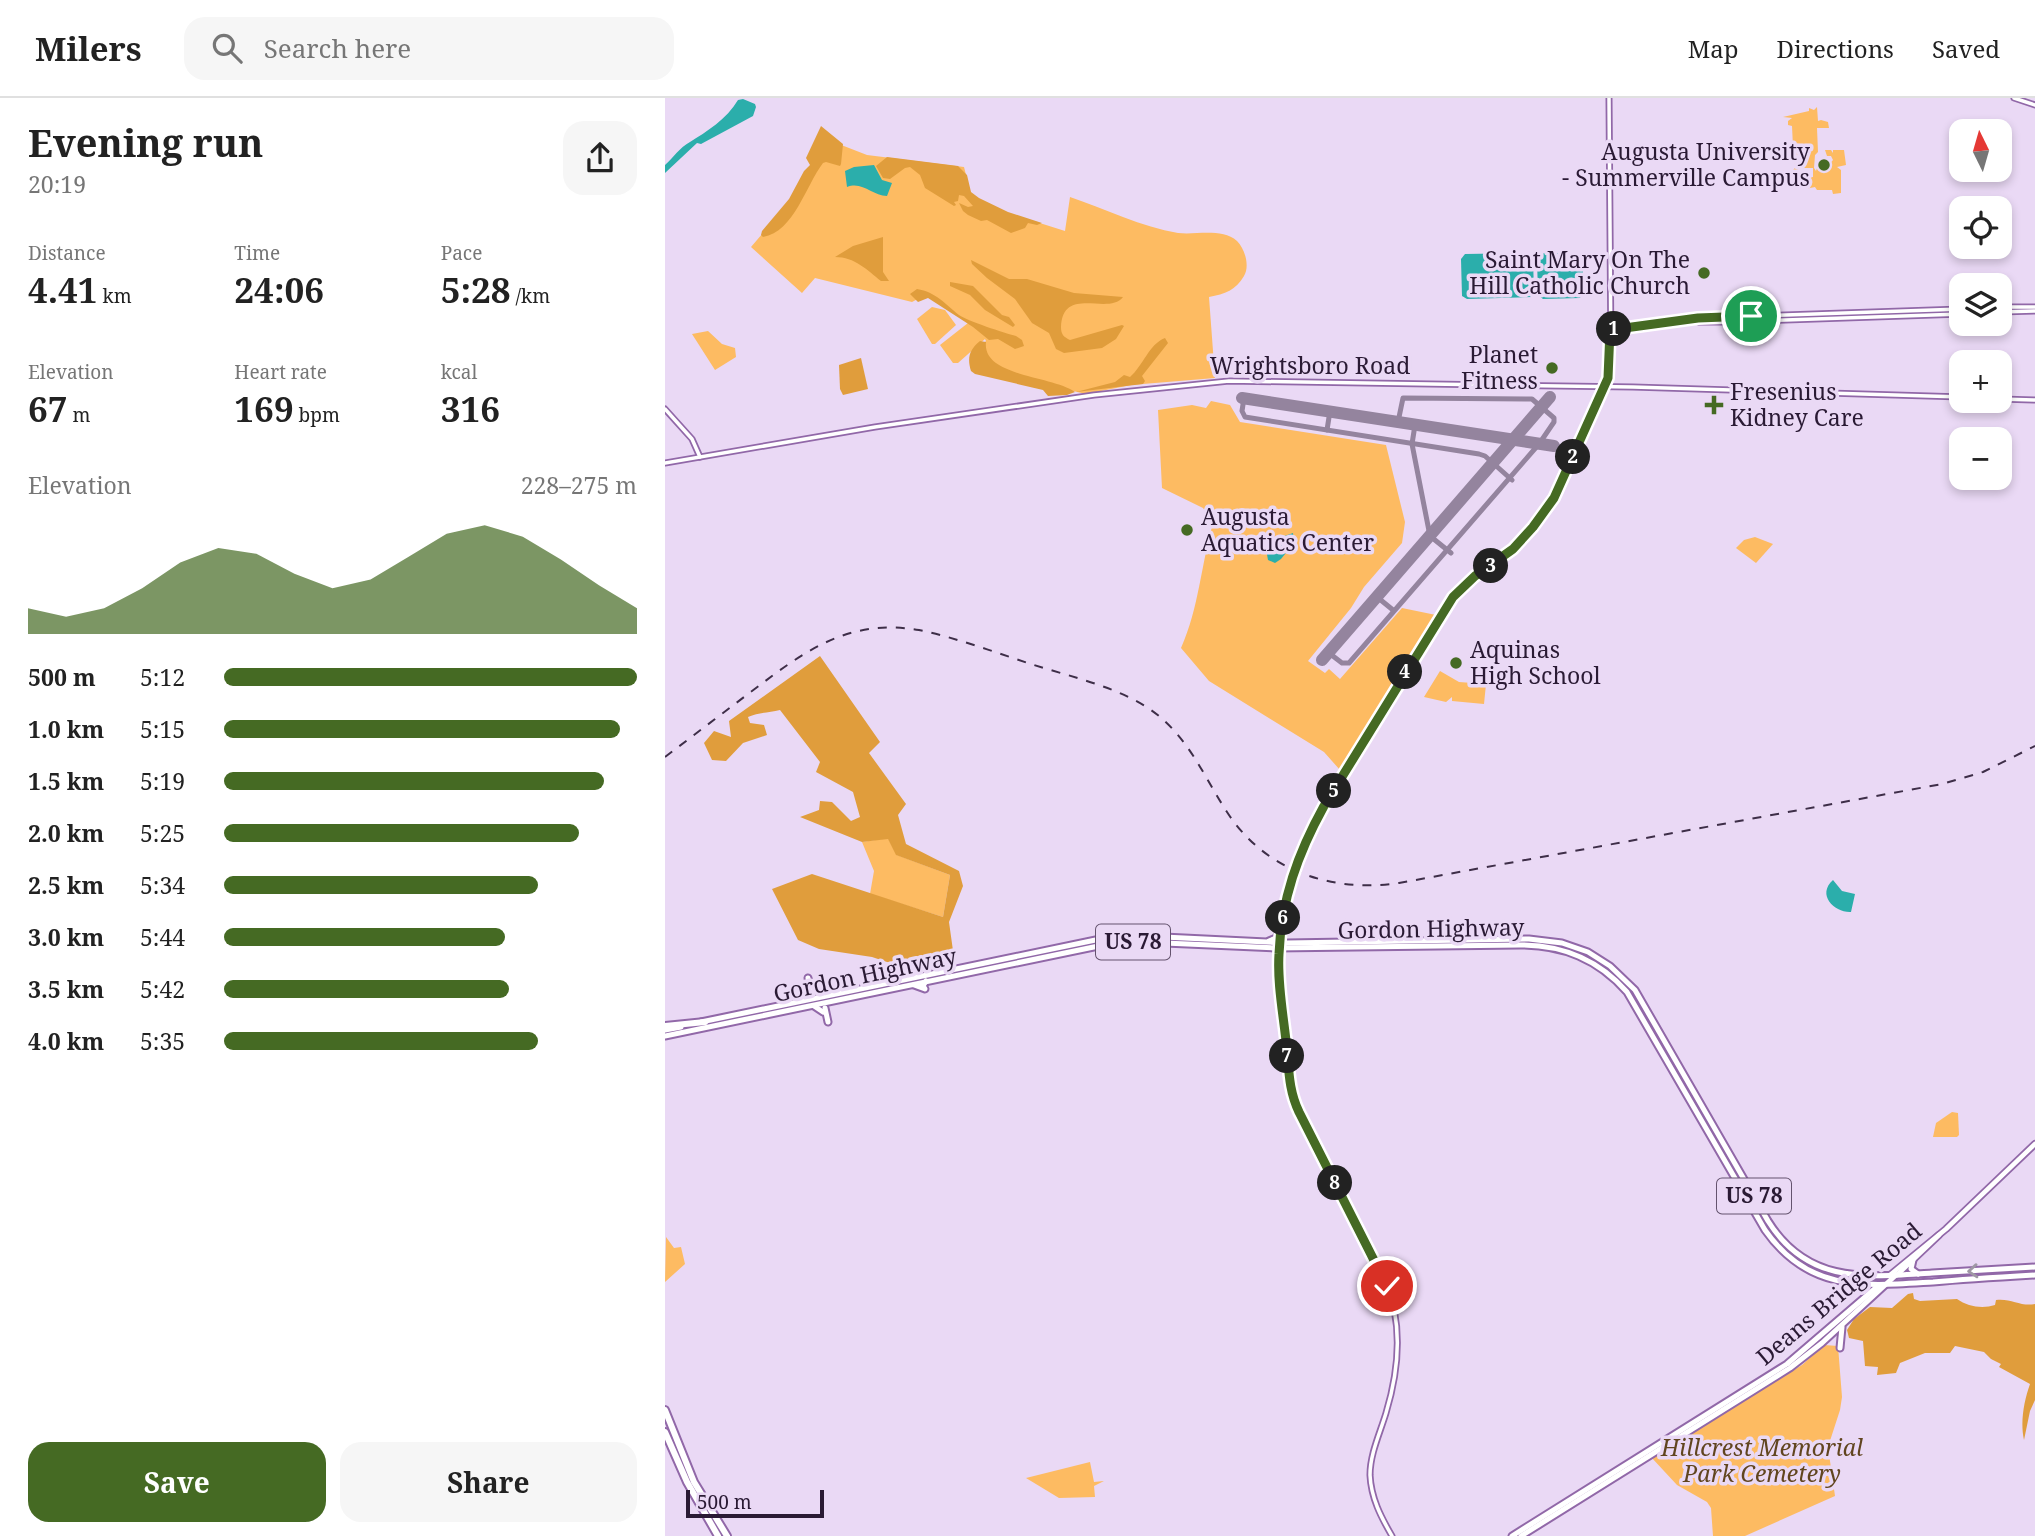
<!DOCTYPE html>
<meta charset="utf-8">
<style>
body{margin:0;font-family:"Noto Serif",serif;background:#f6f6f6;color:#222;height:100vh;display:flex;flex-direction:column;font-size:26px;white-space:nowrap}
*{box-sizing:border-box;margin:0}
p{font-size:23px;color:#767676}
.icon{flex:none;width:38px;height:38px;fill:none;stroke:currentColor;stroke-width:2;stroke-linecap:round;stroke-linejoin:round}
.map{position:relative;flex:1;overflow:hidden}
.drawer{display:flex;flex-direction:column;background:#fff;width:665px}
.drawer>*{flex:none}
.needle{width:46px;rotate:355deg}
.buttons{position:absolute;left:1284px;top:21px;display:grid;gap:14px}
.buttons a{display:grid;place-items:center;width:63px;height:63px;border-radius:14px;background:#fff;box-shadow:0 4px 10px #0003;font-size:35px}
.scale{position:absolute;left:21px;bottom:18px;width:138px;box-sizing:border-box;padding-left:7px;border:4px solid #2a1a34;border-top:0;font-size:19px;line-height:24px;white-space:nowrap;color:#2a1a34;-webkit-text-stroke:5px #ead9f5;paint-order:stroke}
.pin{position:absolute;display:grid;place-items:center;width:60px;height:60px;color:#fff;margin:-30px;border:4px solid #fff;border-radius:50%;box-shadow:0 2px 7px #0007}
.km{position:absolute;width:35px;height:35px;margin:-18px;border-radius:50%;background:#222;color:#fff;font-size:19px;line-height:35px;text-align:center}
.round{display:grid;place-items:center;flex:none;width:74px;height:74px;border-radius:21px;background:#f6f6f6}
.headline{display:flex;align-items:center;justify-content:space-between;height:119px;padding:0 28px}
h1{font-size:38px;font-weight:700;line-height:52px}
.stats{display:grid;grid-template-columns:repeat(3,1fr);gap:10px;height:119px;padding:7px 28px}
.stats div{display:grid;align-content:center}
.stats b{font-size:35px;font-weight:700}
.stats small{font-size:19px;font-weight:400}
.stats p{font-size:19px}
.chart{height:196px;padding:14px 28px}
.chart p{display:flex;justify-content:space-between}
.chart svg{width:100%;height:126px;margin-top:7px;fill:#456a23;opacity:.7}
.primary-button{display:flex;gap:14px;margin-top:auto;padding:14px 28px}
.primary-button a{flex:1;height:80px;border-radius:21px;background:#456a23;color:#fff;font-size:28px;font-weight:700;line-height:80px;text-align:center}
.primary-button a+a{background:#f6f6f6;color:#222}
ul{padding:0 28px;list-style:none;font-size:23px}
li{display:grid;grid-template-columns:112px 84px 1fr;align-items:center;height:52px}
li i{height:18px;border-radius:9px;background:#456a23}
header{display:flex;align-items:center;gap:42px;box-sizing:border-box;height:98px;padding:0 35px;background:#fff;border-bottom:2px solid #e0e0e0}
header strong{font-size:33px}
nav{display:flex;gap:38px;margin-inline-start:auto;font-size:24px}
.search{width:490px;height:63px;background:#f6f6f6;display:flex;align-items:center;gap:18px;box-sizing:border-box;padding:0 24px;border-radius:21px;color:#767676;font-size:26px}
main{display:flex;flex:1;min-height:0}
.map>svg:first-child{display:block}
.green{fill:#fdbb62}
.forest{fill:#e09d3c}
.water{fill:#2baeab}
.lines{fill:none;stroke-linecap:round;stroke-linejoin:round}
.taxiway{stroke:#94849e;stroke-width:5}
.runway{stroke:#94849e;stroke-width:12}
.secondary-casing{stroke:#9168a8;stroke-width:7}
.primary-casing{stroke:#9168a8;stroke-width:8}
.trunk-casing{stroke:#9168a8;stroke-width:9}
.motorway-casing{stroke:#9168a8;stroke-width:10}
.secondary{stroke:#fff;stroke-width:3.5}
.primary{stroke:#fff;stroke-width:4.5}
.trunk{stroke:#fff;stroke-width:5}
.motorway{stroke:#fff;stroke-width:6}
.rail{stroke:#3e2e48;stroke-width:2;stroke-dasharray:9 9;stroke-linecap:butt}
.secondary-bridge-casing{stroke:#9168a8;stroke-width:7;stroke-linecap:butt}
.secondary-bridge{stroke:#fff;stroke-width:3.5}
.oneway{stroke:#9f98a4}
.route-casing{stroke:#fff;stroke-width:14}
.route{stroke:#456a23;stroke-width:9}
.poi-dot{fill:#456a23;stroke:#ead9f5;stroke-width:2.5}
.labels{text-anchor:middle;stroke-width:7;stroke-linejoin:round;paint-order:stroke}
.shield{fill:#ead9f5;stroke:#64536e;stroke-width:2}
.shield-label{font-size:21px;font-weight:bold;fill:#2a1a34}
.poi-label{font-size:23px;fill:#2a1a34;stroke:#ead9f5;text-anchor:end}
.street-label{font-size:23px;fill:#2a1a34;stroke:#ead9f5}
.park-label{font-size:23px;font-style:italic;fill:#61451f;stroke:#ead9f5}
</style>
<header>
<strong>Milers</strong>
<div class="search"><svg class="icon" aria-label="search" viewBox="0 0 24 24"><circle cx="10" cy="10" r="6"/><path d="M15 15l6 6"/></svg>Search here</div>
<nav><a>Map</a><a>Directions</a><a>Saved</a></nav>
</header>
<main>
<section class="drawer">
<div class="headline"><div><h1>Evening run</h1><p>20:19</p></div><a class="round"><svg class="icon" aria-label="share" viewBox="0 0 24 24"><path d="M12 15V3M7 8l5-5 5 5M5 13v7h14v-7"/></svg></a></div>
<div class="stats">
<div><p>Distance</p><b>4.41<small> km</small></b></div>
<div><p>Time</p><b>24:06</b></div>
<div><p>Pace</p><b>5:28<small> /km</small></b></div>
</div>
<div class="stats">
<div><p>Elevation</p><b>67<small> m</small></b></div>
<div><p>Heart rate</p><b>169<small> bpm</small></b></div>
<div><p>kcal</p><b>316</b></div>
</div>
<div class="chart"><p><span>Elevation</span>228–275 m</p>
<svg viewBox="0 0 160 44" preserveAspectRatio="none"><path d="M0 44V35L10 38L20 35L30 28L40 19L50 14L60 16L70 23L80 28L90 25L100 17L110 9L120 6L130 10L140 18L150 27L160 35V44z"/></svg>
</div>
<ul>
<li><b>500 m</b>5:12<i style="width:100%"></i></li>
<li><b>1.0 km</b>5:15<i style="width:96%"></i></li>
<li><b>1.5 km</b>5:19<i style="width:92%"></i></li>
<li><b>2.0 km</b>5:25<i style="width:86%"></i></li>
<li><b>2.5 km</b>5:34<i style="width:76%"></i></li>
<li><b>3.0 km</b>5:44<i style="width:68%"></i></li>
<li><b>3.5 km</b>5:42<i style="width:69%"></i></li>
<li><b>4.0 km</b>5:35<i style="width:76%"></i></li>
</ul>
<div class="primary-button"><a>Save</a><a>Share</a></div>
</section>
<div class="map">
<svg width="1370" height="1438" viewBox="0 0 1370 1438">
<rect width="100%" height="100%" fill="#ead9f5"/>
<g class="green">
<polygon points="1152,9 1153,23 1156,22 1163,24 1164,30 1152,30 1153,54 1150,57 1149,70 1151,73 1152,70 1162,69 1168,62 1166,58 1162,58 1160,52 1166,52 1168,55 1168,52 1179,52 1181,67 1172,69 1176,72 1176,95 1168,96 1167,92 1152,92 1150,89 1140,91 1140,80 1148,79 1148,70 1133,70 1130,81 1122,81 1118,77 1118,72 1128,72 1131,69 1128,60 1122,56 1122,51 1128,49 1127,28 1123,27 1123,23 1127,20 1118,19 1144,13 1144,10 1149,12"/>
<path d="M166,43L202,57L299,69L308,104L400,133L405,99C440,111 477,129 513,135C532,137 557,130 572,143C580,151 585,168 579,178C571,192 560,196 544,199L550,280L466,287L421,296L320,273L306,260L321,243L320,241L293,265H288L275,247L303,225L262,196L247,204L150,180L137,195L86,149L116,114Z"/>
<polygon points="267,209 280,212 291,227 270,246 267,246 252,221"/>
<polygon points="43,233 57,246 70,250 71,259 50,272 27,236"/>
<path d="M546,303L565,307L575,324L721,347L740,424L737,445L699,489L686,510L643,563L660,575L664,571L675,581L737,510L771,517L675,672L659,654L544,583L516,550C534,510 536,467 548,425L538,410L497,390L493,312L527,307L541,310Z"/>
<polygon points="1090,439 1108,446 1091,465 1071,450 1079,442"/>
<polygon points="775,573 794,584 821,586 819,606 787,603 787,599 781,604 759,599"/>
<polygon points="223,740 232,757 285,777 278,819 205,796 209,773 197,744"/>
<polygon points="1287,1014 1293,1015 1294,1037 1292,1039 1268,1039 1271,1025"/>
<polygon points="1,1139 9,1150 16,1149 20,1166 0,1184"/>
<polygon points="1159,1247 1173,1248 1177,1299 1175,1312 1163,1349 1170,1398 1080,1438 1048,1438 1046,1410 1042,1404 1012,1387 986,1359 1137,1267"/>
<polygon points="425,1364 429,1384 439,1383 429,1388 430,1399 394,1400 361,1380"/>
</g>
<g class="forest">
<path d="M156,28L178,46L176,66L175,68L161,64L158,65C141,87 129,134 98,139L96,137L97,133L124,101L139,73L145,67L141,60Z"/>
<polygon points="222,59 293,68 302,77 306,94 314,100 343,114 377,125 372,127 363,125 360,130 346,135 322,122 316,123 303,117 298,113 294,105 303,109 308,108 299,98 294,97 293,103 289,104 291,107 289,108 260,90 255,77 245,69 240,70 225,81 218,80 211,68"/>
<path d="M218,139V174L224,183H216C202,172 190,159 170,159L188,148Z"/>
<path d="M306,162L344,181H362L409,195L458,199C444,218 398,187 396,229C396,237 399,239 405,242L457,227L459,228L451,241L437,250L399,255L391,251L384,235L367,225L350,201L322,180L307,166Z"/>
<polygon points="285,184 308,188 337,217 344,219 350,227 348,229 320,212 305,197 285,188"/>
<path d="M252,191C271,194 280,206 294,217C303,223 339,235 351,238L357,242L359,248L350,251L333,241L324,242L308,229L263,200L253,204L245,196Z"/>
<path d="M500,240L503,245L477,278L480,283L478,286L411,294L450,284L459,277L465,279C478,268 484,246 500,240Z"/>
<path d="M315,243L321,244C317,279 386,277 410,294L402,297L383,298L378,292L310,276L306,273C302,260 304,252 315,243Z"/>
<polygon points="196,260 203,291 178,297 175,291 174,267"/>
<path d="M155,558L215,644L204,655L241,706L233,717L241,746L294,773L298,788L284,824L290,867L234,868L207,859L154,851L133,842L107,791L147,776L278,819L285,777L231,757L223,741L197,744L135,719L154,712L155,703L167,704L186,723L195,719L188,694L151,674L155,664L115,612C104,615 94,614 83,619L85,625L99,627L102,637L78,645L61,663L47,662L39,645L49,633L66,639L64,623Z"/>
<path d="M1248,1195L1249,1201L1255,1203L1292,1201C1303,1209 1318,1211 1330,1207L1331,1202C1346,1200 1356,1209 1370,1206V1302L1365,1313L1359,1342C1355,1324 1359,1303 1365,1286L1334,1269L1336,1266L1326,1261L1319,1254L1290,1248L1285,1255H1260L1235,1265L1231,1275L1212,1277L1213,1269L1200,1268L1198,1243L1184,1240L1182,1232L1189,1221L1205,1209L1227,1210L1243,1196Z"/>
</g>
<g class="water">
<path d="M78,1L90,6L91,9L88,18L36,46L32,45L0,75V67C8,60 15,49 25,44C41,34 62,21 73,2Z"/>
<path d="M209,67L217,82L227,85L222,98C207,98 198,83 182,89L180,73L189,69Z"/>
<polygon points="862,155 868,160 869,195 867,199 802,201 797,198 796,161 800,156"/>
<polygon points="879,155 912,155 917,157 919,193 915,200 878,201 873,197 872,160"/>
<polygon points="628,435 629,445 616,461 610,465 603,462 601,451 602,441 606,443"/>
<path d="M1168,782L1177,793L1190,796L1186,814C1170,815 1151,797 1168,782Z"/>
</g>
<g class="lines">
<g class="taxiway">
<polyline points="579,300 577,313 580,319 814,356 820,358 847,382"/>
<polyline points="750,327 747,346 765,438 786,455"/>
<polyline points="662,332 665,313"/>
<polyline points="712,499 728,512"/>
<polyline points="664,555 677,565 684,565 874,346 889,324 889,320 867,301 738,300 733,324"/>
</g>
<g class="runway">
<polyline points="577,300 889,348"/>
<polyline points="657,562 885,299"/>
</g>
<g class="secondary-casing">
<g id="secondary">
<polyline points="1349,0 1370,7"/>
<polyline points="1335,209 1370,209"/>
<polyline points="1335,214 1370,213"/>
<polyline points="1030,222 1034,224 1057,224 1297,216"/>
<polyline points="945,232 1033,220 1297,211"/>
<polyline points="1335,301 1370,302"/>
<polyline points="0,311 27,341 35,359"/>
<polyline points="0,365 210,329 429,297 564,283 968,289 1297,299"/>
<path d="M631,766L641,740L659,708L788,499C806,478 832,467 851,448C894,403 915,345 940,289L945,273L946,259L944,0"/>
<path d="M627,778C609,837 615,891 622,951C625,974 623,991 634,1014L720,1182C738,1224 734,1272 721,1315C715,1335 705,1356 705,1377C706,1400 716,1419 727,1438"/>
</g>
</g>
<g class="primary-casing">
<g id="primary">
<polyline points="1225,1177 1281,1131 1370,1046"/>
<polyline points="1232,1177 1274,1137"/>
</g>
</g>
<g class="trunk-casing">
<g id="trunk">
<polyline points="604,843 611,840 617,828"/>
<polyline points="228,884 230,880 227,876 238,881"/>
<polyline points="249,887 260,891 258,888 261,883"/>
<polyline points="139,901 146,894 143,880"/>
<polyline points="149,908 158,914"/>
<polyline points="160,910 163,924"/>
<path d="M36,924L445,839L478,838L622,845L864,841L897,845L923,854L945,868L970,892L1103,1123C1143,1187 1202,1179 1267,1175C1302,1173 1336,1171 1370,1169"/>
<polyline points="0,932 16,929"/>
<path d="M0,938L448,845L477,844L610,850L855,847C898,847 933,861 962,894L1100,1132C1144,1195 1201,1188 1268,1184C1302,1181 1336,1179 1370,1177"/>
<polyline points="1059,1092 1069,1088 1075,1091"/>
<polyline points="1248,1162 1246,1171 1253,1176"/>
<polyline points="1175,1250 1177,1229"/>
<polyline points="847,1438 1122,1266 1213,1188"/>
<polyline points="856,1438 1125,1270 1157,1245 1231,1177"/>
</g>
</g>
<g class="motorway-casing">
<g id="motorway">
<polyline points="0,928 40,924"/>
<polyline points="0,1312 29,1384 62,1438"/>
<polyline points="0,1334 22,1384 53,1438"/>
</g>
</g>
<use href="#secondary" class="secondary"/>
<use href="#primary" class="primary"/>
<use href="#trunk" class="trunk"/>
<use href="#motorway" class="motorway"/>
<path class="rail" d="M0,659C29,637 58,615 87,593C140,553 183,520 254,532C292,540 329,554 366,566C406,579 451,588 486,612C523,638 538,677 562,714C600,773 667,795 734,785L1277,686L1318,674L1370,648"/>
<g class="secondary-bridge-casing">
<polyline id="secondary-bridge" points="627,778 631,766"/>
</g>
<use href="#secondary-bridge" class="secondary-bridge"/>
</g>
<defs><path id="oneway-chevron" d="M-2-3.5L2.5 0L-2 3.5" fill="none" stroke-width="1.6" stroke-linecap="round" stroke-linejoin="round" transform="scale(1.75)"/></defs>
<use class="oneway" href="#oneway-chevron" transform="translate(1308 1173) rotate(176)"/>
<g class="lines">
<g class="route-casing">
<path id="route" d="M722,1188L634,1014C624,993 624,974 622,952C619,920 612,887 614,856C616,802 633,755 659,708L788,499L810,478L848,451L868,429L889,400L943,280L945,232L1033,220L1086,218"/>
</g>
<use href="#route" class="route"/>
</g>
<g class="poi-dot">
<circle cx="1159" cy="67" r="7"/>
<circle cx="1039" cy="175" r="7"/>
<circle cx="887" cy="270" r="7"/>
<path d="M1045.5 296.5h7v7h7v7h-7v7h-7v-7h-7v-7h7z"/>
<circle cx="522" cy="432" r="7"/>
<circle cx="791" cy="565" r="7"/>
</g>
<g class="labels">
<g class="shield">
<rect x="431" y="826.5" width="74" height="35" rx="5"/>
<rect x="1052" y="1080.5" width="74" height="35" rx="5"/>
</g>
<g class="shield-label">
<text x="468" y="851">US 78</text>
<text x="1089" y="1105">US 78</text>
</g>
<g class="poi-label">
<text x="1145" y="62">Augusta University<tspan x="1145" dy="26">- Summerville Campus</tspan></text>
<text x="1025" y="170">Saint Mary On The<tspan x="1025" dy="26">Hill Catholic Church</tspan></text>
<text x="873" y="265">Planet<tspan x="873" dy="26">Fitness</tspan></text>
<text x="1065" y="302" text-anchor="start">Fresenius<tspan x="1065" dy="26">Kidney Care</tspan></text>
<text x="536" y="427" text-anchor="start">Augusta<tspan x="536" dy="26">Aquatics Center</tspan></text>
<text x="805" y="560" text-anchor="start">Aquinas<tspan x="805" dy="26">High School</tspan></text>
</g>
<g class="street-label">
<text x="645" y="276">Wrightsboro Road</text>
<text transform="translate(766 831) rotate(-1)" y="8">Gordon Highway</text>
<text transform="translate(200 877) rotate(-12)" y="8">Gordon Highway</text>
<text transform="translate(1174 1196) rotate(-40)" y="8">Deans Bridge Road</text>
</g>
<g class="park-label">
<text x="1097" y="1358">Hillcrest Memorial<tspan x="1097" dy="26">Park Cemetery</tspan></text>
</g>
</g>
</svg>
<div class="buttons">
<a><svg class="needle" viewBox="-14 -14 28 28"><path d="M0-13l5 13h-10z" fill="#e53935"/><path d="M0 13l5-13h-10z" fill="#767676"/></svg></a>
<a><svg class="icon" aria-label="locate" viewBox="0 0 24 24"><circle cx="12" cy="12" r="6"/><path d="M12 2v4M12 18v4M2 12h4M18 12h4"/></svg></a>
<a><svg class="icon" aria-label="layers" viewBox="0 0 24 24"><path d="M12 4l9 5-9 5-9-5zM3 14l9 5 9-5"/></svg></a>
<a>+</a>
<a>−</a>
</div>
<div class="scale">500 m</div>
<div class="pin" style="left:1086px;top:218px;background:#1e9e55"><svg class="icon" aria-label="arrive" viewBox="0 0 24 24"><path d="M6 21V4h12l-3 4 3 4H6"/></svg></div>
<div class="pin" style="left:722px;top:1188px;background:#d93025"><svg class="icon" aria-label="check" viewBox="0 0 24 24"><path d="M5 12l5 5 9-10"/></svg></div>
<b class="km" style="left:949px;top:231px">1</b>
<b class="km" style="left:908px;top:359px">2</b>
<b class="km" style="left:826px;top:468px">3</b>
<b class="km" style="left:740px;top:574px">4</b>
<b class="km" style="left:669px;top:693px">5</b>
<b class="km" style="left:618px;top:820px">6</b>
<b class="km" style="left:622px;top:958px">7</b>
<b class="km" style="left:670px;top:1085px">8</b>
</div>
</main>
